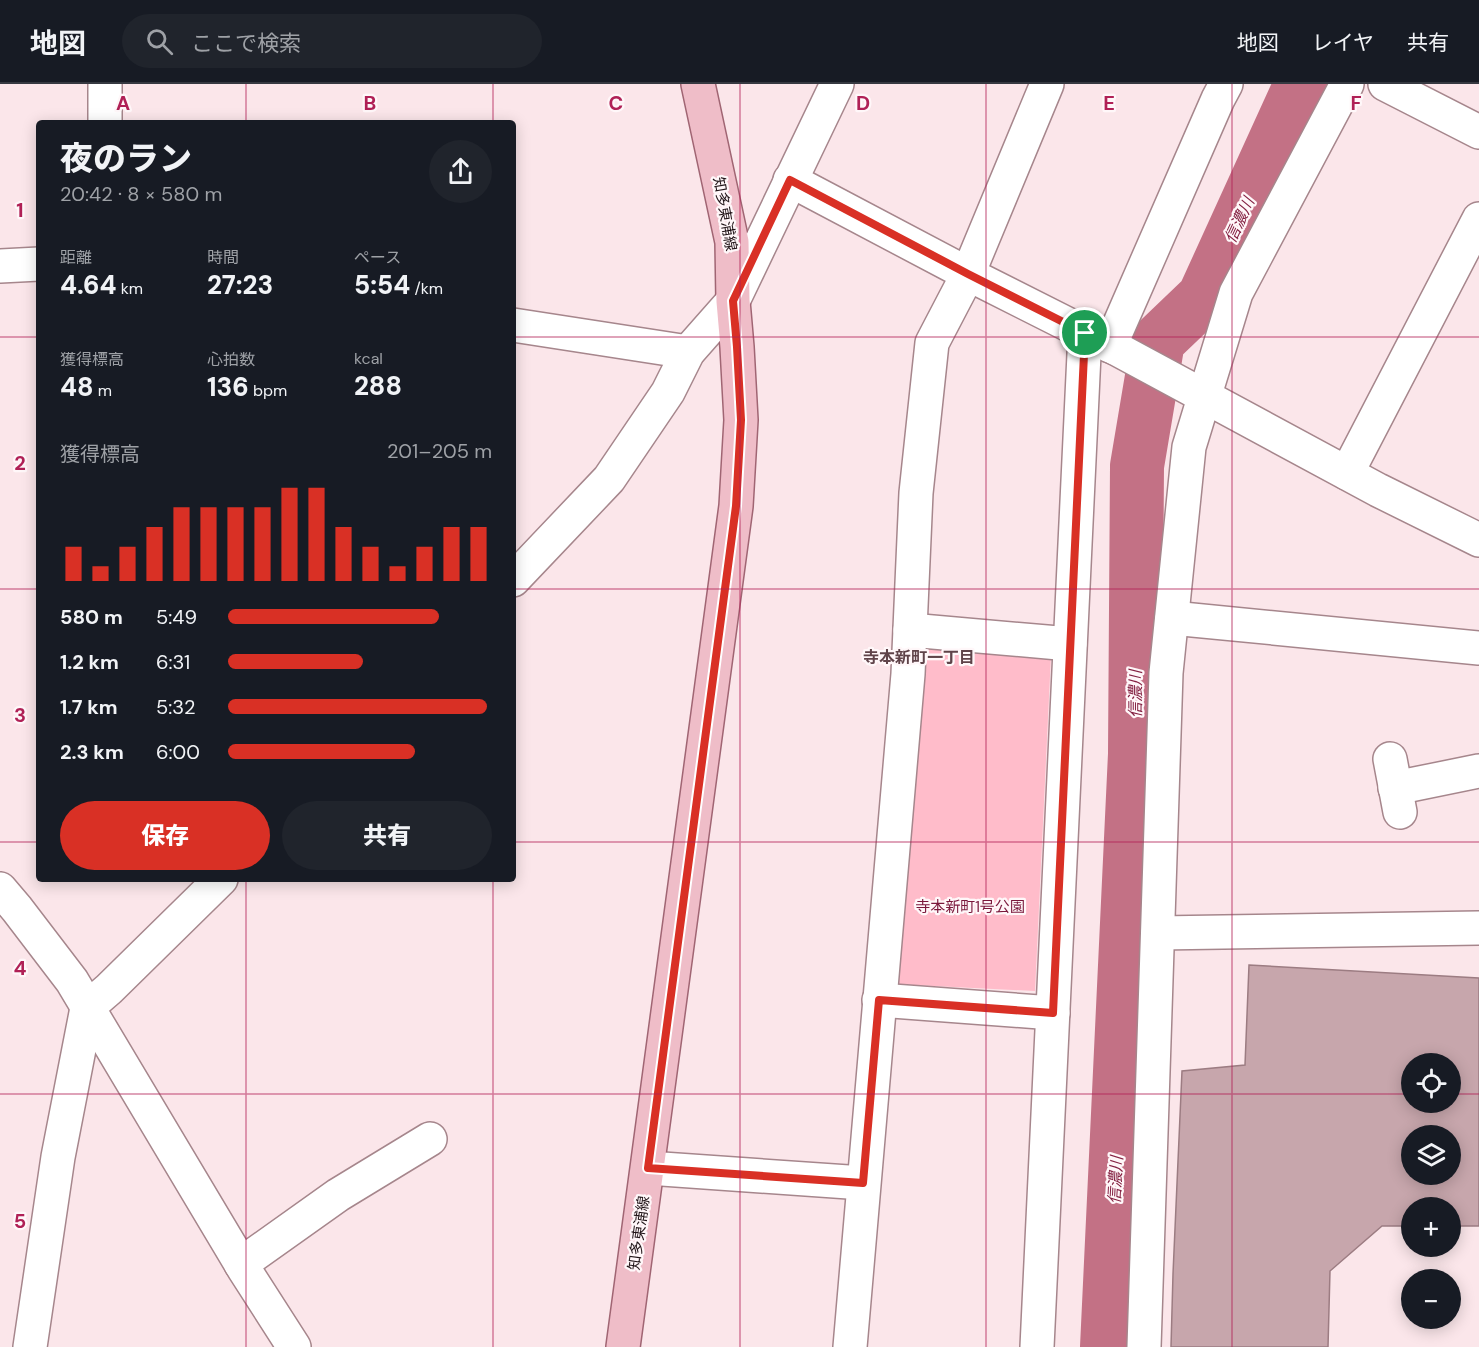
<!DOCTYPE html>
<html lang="ja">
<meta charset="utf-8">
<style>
body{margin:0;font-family:"DM Sans","Noto Sans JP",sans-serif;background:#20242c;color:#f1f3f6;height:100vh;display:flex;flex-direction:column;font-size:22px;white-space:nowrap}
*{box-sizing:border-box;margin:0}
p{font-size:20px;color:#9ea1a6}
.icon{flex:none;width:33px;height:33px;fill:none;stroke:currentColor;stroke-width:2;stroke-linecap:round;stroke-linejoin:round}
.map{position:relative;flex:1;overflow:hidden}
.sheet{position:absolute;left:36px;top:36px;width:480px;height:762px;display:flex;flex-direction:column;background:#171b24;border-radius:6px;box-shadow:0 3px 15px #0003}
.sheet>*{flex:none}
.fabs{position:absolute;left:1401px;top:969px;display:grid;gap:12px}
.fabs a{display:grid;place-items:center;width:60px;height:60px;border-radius:50%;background:#171b24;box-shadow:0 3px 15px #0003;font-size:30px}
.pin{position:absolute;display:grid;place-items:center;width:51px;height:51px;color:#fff;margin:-26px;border:3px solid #fff;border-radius:50%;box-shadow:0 2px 6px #0007}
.round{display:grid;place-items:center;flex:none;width:63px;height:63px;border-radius:32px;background:#20242c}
.overview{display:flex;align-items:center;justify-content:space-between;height:102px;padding:0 24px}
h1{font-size:33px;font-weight:800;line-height:45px}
.metrics{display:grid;grid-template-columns:repeat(3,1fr);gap:9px;height:102px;padding:6px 24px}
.metrics div{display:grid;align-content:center}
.metrics b{font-size:26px;font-weight:800}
.metrics small{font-size:16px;font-weight:400}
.metrics p{font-size:16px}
.chart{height:168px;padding:12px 24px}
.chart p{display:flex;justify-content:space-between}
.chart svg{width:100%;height:108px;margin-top:6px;stroke:#d93025;stroke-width:6}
.button{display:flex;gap:12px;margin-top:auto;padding:12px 24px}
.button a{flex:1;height:69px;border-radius:36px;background:#d93025;color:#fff;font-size:24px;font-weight:800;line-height:69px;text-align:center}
.button a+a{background:#20242c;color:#f1f3f6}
ul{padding:0 24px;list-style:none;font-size:20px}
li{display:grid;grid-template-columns:96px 72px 1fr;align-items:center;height:45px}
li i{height:15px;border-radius:8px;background:#d93025}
header{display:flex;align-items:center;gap:36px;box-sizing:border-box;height:84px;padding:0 30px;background:#171b24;border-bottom:2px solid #363941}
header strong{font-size:28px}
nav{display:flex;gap:33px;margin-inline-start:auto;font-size:21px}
.search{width:420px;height:54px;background:#20242c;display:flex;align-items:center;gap:15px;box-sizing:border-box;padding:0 21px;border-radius:33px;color:#9ea1a6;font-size:22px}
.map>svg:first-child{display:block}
.green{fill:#ffbcca}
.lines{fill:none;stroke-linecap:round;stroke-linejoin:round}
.river{stroke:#c37185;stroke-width:54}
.building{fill:#c7a6ac;stroke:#9c7c82;stroke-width:1.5;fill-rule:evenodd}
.street-casing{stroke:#a6868c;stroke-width:36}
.secondary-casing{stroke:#a6868c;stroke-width:36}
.primary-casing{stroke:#a06573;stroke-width:36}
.street{stroke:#fff;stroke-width:33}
.secondary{stroke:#fff;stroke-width:33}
.primary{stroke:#efbdc8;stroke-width:33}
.route-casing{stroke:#fff;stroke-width:12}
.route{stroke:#d93025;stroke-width:8}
.grid{fill:none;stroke:#b02056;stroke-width:1.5;stroke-opacity:0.55}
.labels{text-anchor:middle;stroke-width:4.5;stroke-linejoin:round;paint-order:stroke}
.street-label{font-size:15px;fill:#201417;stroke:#fff7f9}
.park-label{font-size:15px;fill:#7a173b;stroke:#fff7f9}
.water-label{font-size:16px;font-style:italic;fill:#842142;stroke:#fff7f9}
.neighbourhood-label{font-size:16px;font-weight:bold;fill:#5f4349;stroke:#fff7f9}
.grid-label{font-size:20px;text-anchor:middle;font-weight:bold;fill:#b02056;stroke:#fff7f9;stroke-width:4.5;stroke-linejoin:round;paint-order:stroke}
</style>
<header>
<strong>地図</strong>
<div class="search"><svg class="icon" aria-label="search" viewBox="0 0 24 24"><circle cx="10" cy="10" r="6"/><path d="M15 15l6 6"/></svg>ここで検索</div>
<nav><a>地図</a><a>レイヤ</a><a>共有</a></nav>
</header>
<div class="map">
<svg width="1479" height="1263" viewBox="0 0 1479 1263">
<rect width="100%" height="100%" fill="#fbe6ea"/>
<polygon class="green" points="923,561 1051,571 1035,907 894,900"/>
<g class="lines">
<polyline class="river" points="1107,1263 1135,670 1137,382 1158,257 1204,213 1301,0"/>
</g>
<path class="building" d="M1249,881L1479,894V1142H1450V1124H1412V1142H1382L1330,1187L1328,1263H1171L1173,1190L1182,987L1245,981ZM1412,980H1450V1018H1412ZM1412,1052H1450V1090H1412Z"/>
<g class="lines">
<g class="street-casing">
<g id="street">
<polyline points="1385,0 1479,48"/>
<polyline points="105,39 105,0"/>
<polyline points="790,96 968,190 1085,249 1037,1263"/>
<polyline points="0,182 39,180"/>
<polyline points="513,241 688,268"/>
<polyline points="1110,262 1218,15 1226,0"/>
<polyline points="1115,264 1378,406 1479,456"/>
<polyline points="1347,389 1479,135"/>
<polyline points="513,496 609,395 668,308 688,268 733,217 837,0"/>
<polyline points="1172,534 1479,564"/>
<polyline points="910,546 1070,560"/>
<polyline points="1390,675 1400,728"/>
<polyline points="1395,704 1479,687"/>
<polyline points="0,805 17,825 72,897 244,1185 294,1263"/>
<polyline points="1158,849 1479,844"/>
<polyline points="879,916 1053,929"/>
<polyline points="648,1084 863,1099"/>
<polyline points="241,1180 338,1111 430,1055"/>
<polyline points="30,1263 58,1073 87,924 109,905 221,795"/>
<polyline points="850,1263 908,590 916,409 932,259 968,190"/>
<polyline points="1144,1263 1166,589 1189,363 1236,209 1347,0"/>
</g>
</g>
<g class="secondary-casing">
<g id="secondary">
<polyline points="968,190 1047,0"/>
<polyline points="1085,249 1115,264"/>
</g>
</g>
<g class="primary-casing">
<polyline id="primary" points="623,1263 736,422 741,336 737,263 733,217 732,158 698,0"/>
</g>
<use href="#street" class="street"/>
<use href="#secondary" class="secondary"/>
<use href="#primary" class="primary"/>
</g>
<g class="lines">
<g class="route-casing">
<polygon id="route" points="790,96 968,190 1085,249 1053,929 879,916 863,1099 648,1084 736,422 741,336 737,263 733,217"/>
</g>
<use href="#route" class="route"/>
</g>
<path class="grid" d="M246,0V39M493,0V39M740,0V1263M986,0V1263M1232,0V1263M0,253H39M513,253H1479M0,505H39M513,505H1479M0,758H39M513,758H1479M246,795V1263M493,795V1263M0,1010H1412M1450,1010H1479"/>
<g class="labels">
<g class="street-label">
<text transform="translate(725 130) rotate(80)" y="5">知多東浦線</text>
<text transform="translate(639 1149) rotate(-82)" y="5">知多東浦線</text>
</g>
<g class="park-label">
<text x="970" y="828">寺本新町1号公園</text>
</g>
<g class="water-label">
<text transform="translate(1239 136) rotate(-65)" y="6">信濃川</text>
<text transform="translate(1135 610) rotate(-90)" y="6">信濃川</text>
<text transform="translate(1115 1096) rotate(-87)" y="6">信濃川</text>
</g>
<g class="neighbourhood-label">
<text x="919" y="579">寺本新町一丁目</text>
</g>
</g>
<g class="grid-label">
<text x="123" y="26">A</text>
<text x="370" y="26">B</text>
<text x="616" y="26">C</text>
<text x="863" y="26">D</text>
<text x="1109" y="26">E</text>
<text x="1356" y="26">F</text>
<text x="20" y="133">1</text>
<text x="20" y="386">2</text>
<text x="20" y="638">3</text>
<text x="20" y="891">4</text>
<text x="20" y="1144">5</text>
</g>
</svg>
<div class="fabs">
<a><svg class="icon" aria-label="locate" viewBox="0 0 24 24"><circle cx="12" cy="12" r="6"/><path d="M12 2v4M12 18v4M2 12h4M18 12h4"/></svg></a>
<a><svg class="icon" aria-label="layers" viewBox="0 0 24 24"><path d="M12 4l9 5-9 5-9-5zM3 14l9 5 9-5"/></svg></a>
<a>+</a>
<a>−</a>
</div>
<div class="pin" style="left:1085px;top:249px;background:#1e9e55"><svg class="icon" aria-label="arrive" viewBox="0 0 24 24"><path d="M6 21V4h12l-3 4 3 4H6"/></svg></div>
<section class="sheet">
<div class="overview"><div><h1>夜のラン</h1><p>20:42 · 8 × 580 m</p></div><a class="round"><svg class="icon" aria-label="share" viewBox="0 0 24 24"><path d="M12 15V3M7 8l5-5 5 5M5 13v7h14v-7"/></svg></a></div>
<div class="metrics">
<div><p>距離</p><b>4.64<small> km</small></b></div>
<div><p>時間</p><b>27:23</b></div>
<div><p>ペース</p><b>5:54<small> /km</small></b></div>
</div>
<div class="metrics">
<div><p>獲得標高</p><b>48<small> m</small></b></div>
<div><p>心拍数</p><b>136<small> bpm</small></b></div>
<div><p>kcal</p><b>288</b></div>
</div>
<div class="chart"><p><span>獲得標高</span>201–205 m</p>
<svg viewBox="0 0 160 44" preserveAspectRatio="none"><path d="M5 44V30M15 44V38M25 44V30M35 44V22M45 44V14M55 44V14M65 44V14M75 44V14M85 44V6M95 44V6M105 44V22M115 44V30M125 44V38M135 44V30M145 44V22M155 44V22"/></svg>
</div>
<ul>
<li><b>580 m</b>5:49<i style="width:80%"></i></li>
<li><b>1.2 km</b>6:31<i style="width:51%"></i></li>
<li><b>1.7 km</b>5:32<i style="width:98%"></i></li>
<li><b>2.3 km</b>6:00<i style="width:71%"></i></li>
</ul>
<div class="button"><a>保存</a><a>共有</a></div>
</section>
</div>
